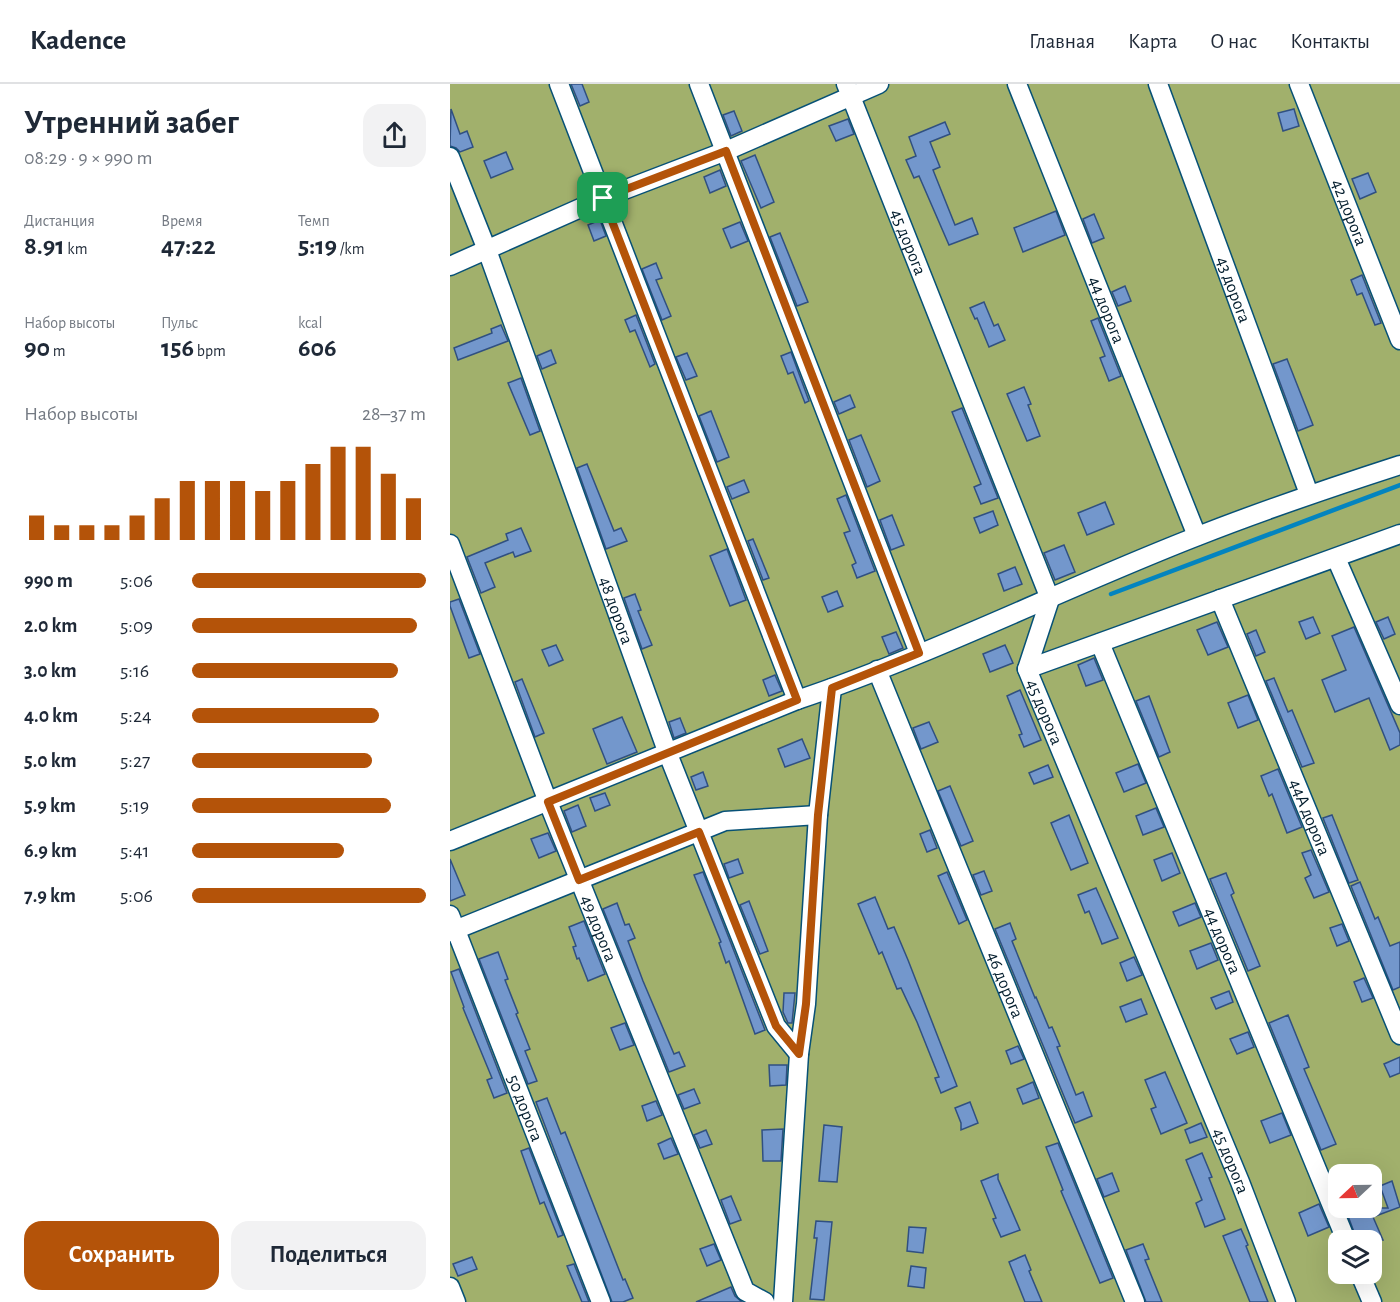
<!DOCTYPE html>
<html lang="ru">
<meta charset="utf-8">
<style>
body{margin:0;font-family:"Alegreya Sans",sans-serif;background:#f2f2f3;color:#1f2937;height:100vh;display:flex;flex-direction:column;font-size:22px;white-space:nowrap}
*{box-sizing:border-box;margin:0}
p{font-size:20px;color:#747a83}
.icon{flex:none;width:33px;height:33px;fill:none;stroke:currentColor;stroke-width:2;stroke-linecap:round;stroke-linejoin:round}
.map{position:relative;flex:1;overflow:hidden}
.details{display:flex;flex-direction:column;background:#fff;width:450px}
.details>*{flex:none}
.needle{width:39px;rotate:248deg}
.fabs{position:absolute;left:878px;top:1080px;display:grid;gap:12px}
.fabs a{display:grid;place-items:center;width:54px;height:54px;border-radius:12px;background:#fff;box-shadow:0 6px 24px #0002;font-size:30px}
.pin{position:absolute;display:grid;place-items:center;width:51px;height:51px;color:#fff;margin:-26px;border-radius:12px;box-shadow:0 3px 9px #0006}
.round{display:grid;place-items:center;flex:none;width:63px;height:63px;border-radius:18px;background:#f2f2f3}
.head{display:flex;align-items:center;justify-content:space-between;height:102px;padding:0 24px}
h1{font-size:33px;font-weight:700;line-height:45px}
.metrics{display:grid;grid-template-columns:repeat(3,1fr);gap:9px;height:102px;padding:6px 24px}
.metrics div{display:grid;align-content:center}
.metrics b{font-size:26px;font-weight:700}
.metrics small{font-size:16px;font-weight:400}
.metrics p{font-size:16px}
.chart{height:168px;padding:12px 24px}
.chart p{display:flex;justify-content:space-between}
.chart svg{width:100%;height:108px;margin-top:6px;stroke:#b45309;stroke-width:6}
.action{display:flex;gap:12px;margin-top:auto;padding:12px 24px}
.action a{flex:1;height:69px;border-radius:18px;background:#b45309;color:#fff;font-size:24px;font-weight:700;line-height:69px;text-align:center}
.action a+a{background:#f2f2f3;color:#1f2937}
ul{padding:0 24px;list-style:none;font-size:20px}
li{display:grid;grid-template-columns:96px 72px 1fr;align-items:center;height:45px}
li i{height:15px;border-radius:8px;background:#b45309}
header{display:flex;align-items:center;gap:36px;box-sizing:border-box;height:84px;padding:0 30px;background:#fff;border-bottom:2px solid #e0e1e3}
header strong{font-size:28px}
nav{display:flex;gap:33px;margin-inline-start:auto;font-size:21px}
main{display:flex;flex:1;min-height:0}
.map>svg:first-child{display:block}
.green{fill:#a1b06c;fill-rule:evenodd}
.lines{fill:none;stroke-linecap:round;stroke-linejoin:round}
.stream{stroke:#0384bf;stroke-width:4.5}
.building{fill:#7397cc;stroke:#305081;stroke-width:1.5}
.street-casing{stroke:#075176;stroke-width:21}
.street{stroke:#fff;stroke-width:18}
.route-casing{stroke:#fff;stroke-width:12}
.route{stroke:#b45309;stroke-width:8}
.labels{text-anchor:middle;stroke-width:5;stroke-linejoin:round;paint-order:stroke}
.street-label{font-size:18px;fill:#031d2d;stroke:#b6dcf6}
</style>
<header>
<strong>Kadence</strong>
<nav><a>Главная</a><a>Карта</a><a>О нас</a><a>Контакты</a></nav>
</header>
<main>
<section class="details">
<div class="head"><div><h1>Утренний забег</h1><p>08:29 · 9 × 990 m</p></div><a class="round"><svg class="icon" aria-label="share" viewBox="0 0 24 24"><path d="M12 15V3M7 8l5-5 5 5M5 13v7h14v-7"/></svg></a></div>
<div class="metrics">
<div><p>Дистанция</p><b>8.91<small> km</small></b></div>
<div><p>Время</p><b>47:22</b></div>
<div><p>Темп</p><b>5:19<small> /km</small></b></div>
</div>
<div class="metrics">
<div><p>Набор высоты</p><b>90<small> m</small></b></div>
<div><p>Пульс</p><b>156<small> bpm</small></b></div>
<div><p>kcal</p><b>606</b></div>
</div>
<div class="chart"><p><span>Набор высоты</span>28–37 m</p>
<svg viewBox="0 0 160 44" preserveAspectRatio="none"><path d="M5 44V34M15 44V38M25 44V38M35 44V38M45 44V34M55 44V27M65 44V20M75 44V20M85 44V20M95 44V24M105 44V20M115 44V13M125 44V6M135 44V6M145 44V17M155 44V27"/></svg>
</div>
<ul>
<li><b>990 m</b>5:06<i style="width:100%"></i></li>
<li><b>2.0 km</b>5:09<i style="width:96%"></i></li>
<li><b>3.0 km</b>5:16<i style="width:88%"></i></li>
<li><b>4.0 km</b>5:24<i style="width:80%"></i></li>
<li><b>5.0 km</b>5:27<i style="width:77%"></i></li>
<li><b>5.9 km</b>5:19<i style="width:85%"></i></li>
<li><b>6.9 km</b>5:41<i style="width:65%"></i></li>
<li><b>7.9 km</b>5:06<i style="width:100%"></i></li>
</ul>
<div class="action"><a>Сохранить</a><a>Поделиться</a></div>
</section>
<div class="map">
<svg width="950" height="1218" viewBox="0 0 950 1218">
<rect width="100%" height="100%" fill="#91d2fd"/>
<path class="green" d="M0,0H950V1218H0ZM888,1090H921V1124H888ZM888,1156H921V1190H888Z"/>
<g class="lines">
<polyline class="stream" points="661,510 950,401"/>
</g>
<g class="building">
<polygon points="121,0 132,0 139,18 130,22"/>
<polygon points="1,25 10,50 17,47 23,63 10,68 6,64 0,62"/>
<polygon points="844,25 849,42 833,47 828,29"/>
<polygon points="284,27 292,47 281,52 273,31"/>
<polygon points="398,35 404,50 386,57 379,42"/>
<polygon points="495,38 500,50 480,58 490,83 483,86 505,141 522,134 528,150 499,161 469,92 464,94 456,76 466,72 459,53"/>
<polygon points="56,68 63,85 41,94 34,77"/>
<polygon points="305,71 324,118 311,124 291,77"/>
<polygon points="270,86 276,102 260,109 254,93"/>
<polygon points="918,89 926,108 910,115 902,95"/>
<polygon points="606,127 615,151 573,168 564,144"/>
<polygon points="644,130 654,154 642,159 633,135"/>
<polygon points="150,136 156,152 144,157 138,141"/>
<polygon points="290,138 298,157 281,164 273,145"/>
<polygon points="330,149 358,218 347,222 320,153"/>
<polygon points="206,179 212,194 206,196 221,232 212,236 192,185"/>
<polygon points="912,191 931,239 925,241 912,209 907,211 901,196"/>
<polygon points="675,202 681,217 668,222 662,208"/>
<polygon points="534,218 544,242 548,240 555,256 539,263 527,234 525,235 520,224"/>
<polygon points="186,231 205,280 200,283 185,246 180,248 175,236"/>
<polygon points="648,234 671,292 659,297 650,274 655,272 641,237"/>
<polygon points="51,241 58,257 8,276 4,264 42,249 41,245"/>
<polygon points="101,266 106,279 92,285 87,272"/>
<polygon points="341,268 359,317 355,319 343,288 338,290 331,272"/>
<polygon points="237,269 247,292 236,296 226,273"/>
<polygon points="837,275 863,341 848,347 823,280"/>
<polygon points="71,294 90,347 80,351 58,299"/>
<polygon points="574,303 581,320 578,321 590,352 577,357 557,310"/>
<polygon points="400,311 405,323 389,330 384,318"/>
<polygon points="512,324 548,414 531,420 524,403 531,400 502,328"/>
<polygon points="261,327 279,373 267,378 249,332"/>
<polygon points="411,351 430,397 417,403 399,356"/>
<polygon points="137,380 164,447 171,444 177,457 156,465 127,384"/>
<polygon points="294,396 299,408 282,415 277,403"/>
<polygon points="396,411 425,487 407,494 402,481 406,479 394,449 400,447 387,415"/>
<polygon points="655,418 664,440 637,451 628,429"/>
<polygon points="543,427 548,441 530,449 524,434"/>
<polygon points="442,431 454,461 441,466 430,436"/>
<polygon points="71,444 81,467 65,473 63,468 35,479 45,503 31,509 17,473 58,456 56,450"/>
<polygon points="303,455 319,494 313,496 298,457"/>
<polygon points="614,461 625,488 605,496 594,469"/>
<polygon points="277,465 296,516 280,522 260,472"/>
<polygon points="565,483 572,500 554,507 548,490"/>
<polygon points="387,507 393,522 378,528 372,513"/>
<polygon points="185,510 191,526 188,527 202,561 192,565 174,514"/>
<polygon points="9,515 30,570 19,574 0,522 0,518"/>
<polygon points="863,533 870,549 856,555 849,538"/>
<polygon points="938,533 945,550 934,555 926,538"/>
<polygon points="767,538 778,563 758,571 747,546"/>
<polygon points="904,543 950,649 950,661 940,666 919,614 885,628 872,596 896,586 882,552"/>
<polygon points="806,546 815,568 806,572 797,550"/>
<polygon points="446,548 453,564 439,570 432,553"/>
<polygon points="106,561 113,576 99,582 92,566"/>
<polygon points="555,561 563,579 540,588 533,570"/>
<polygon points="644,574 653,596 636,602 628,581"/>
<polygon points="325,591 332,607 319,612 313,596"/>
<polygon points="824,594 838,628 842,626 864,679 852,683 816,597"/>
<polygon points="72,595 94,649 85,653 65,598"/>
<polygon points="570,606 591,656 574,663 569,651 572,650 557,612"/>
<polygon points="798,611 808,636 788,644 778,619"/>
<polygon points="699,612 720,668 709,673 686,617"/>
<polygon points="172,633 187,668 157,680 143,645"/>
<polygon points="230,634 236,649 224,654 219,638"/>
<polygon points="479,638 488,658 471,665 463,644"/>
<polygon points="352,655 360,674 335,683 328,665"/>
<polygon points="688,680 696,699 674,708 666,689"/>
<polygon points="598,681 603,693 584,700 579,689"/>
<polygon points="828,685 852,743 837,749 822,710 819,712 811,692"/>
<polygon points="253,688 258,702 246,706 241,693"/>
<polygon points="500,702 523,757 511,762 488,707"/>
<polygon points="155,709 160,721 145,727 140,714"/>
<polygon points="128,721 136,742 122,748 114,727"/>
<polygon points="706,724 714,743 693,751 686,732"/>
<polygon points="619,731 638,779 621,786 601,739"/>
<polygon points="882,731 908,796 899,799 873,734"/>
<polygon points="480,746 487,764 477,768 470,750"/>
<polygon points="98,749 106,767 89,774 81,755"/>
<polygon points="861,766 879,808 864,814 855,794 861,791 852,769"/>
<polygon points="722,769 730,789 712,797 704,776"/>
<polygon points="0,775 15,811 0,817"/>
<polygon points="288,775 293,789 279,794 274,780"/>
<polygon points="534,787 542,807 531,811 523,791"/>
<polygon points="253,788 315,946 305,950 279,877 276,879 269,859 271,858 244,791"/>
<polygon points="497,788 517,836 509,840 488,792"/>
<polygon points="776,789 784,809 781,811 810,882 798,887 760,795"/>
<polygon points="910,798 925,835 928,833 940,862 950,858 950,903 943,906 901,802"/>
<polygon points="646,804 668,854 652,860 639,827 635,829 628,811"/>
<polygon points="425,813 438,845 444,843 458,876 507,1002 491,1009 485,994 489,993 467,938 451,904 447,905 432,868 429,870 408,820"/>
<polygon points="299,817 318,867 310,870 290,821"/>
<polygon points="167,819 175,841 179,840 185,854 178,857 193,897 224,970 229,968 235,982 219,988 153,825"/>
<polygon points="745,819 751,833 729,842 723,828"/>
<polygon points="134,837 155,890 138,897 129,874 127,875 123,863 126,862 119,843"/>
<polygon points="560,839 566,855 562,857 585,914 586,913 599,944 602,943 610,962 607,963 626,1011 633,1008 642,1032 625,1039 545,845"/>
<polygon points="892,840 899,857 887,862 880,844"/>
<polygon points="761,859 768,876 747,885 740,867"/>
<polygon points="48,868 58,895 55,896 68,929 66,930 80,965 75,967 87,997 78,1000 29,875"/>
<polygon points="684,873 692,891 677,897 670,879"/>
<polygon points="9,885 57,1009 44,1014 37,996 42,994 13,924 14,923 1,888"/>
<polygon points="914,894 923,914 912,918 904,898"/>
<polygon points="779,907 783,918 766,925 761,914"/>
<polygon points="334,909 345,909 342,939 338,939 333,928"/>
<polygon points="691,915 697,930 676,938 670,923"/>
<polygon points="838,931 859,983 854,985 886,1060 871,1066 819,939"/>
<polygon points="175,939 184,961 170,966 161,944"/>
<polygon points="798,948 804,963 787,970 780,955"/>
<polygon points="568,962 574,975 561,980 556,967"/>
<polygon points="950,973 950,989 940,993 934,980"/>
<polygon points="319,981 337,981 336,1001 320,1002"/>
<polygon points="715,988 737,1039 711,1050 701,1025 706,1023 695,996"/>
<polygon points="583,998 589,1014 573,1020 567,1005"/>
<polygon points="244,1005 250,1019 234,1025 228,1011"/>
<polygon points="97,1014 111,1050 115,1048 173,1196 175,1195 183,1214 173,1218 162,1218 86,1018"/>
<polygon points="206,1017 212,1031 197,1037 192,1022"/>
<polygon points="520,1018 528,1039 511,1046 511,1039 505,1024"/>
<polygon points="832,1029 841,1051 820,1059 811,1037"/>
<polygon points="751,1039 757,1053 740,1059 735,1046"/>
<polygon points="374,1041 392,1043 387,1098 369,1097"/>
<polygon points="333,1045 331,1077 313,1077 312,1046"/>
<polygon points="256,1046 262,1060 250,1064 244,1051"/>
<polygon points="221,1054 228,1070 214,1075 208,1060"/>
<polygon points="608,1059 663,1194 650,1199 611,1107 613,1106 596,1063"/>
<polygon points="79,1064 113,1151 108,1153 94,1118 90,1120 71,1067"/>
<polygon points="752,1069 762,1093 759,1094 775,1135 755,1143 746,1119 752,1116 736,1076"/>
<polygon points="662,1089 669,1107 654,1113 647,1095"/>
<polygon points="548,1090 548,1095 570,1146 551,1153 543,1135 546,1134 531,1097"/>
<polygon points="942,1097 950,1123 923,1133 933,1156 907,1156 895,1124 938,1124 930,1102"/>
<polygon points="281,1112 291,1136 280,1140 271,1116"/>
<polygon points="869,1120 879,1143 858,1152 849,1129"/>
<polygon points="366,1137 382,1138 374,1216 360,1215 367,1154 364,1154"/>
<polygon points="459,1143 476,1144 473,1169 457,1167"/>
<polygon points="791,1145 798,1161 796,1162 818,1218 800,1218 773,1152"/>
<polygon points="264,1160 271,1176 257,1182 250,1165"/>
<polygon points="693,1160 699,1175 695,1176 712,1218 696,1218 676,1166"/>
<polygon points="575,1171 581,1186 579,1187 592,1218 575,1218 559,1178"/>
<polygon points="22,1173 27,1185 8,1192 3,1180"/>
<polygon points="124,1180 139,1218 132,1218 117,1182"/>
<polygon points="461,1182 476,1184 474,1204 458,1202"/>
<polygon points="281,1203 285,1212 292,1218 246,1218"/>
</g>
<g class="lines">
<g class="street-casing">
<g id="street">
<polyline points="109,0 347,616"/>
<polyline points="249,0 469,569"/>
<path id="s1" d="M396,0L600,515L577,585L790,1098L836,1218"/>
<path id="s2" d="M567,0L747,452"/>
<path id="s3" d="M708,0L859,410"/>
<path id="s4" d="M849,0L950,256"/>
<path id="s5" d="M0,73L37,166L218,670L326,942L349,970"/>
<polyline points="0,182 153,114 276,67 429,0"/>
<path id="s6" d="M0,460L98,718L295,1207L315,1218"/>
<polyline points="886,474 950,621"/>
<path id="s7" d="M770,515L950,951"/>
<path id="s8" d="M650,559L896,1156"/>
<polyline points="577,585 950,450"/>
<path id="s9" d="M427,586L685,1218"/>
<path d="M0,757L347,616C484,570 614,504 748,452C814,426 882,403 950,381"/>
<path id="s10" d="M0,831L151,1218"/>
<polyline points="0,848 275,737 368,731"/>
<polyline points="910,1190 922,1218"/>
<polyline points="0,1203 6,1218"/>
<polyline points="333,1218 349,970 356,920 368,731 382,604"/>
</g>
</g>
<use href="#street" class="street"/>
</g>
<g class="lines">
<g class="route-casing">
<polygon id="route" points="276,67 469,569 382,604 368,731 356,920 349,970 326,942 249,748 129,796 98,718 347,616 153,114"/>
</g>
<use href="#route" class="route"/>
</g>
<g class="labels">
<g class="street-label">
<text dy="6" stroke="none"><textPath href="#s4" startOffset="138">42 дорога</textPath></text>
<text dy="6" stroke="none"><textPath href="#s1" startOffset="170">45 дорога</textPath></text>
<text dy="6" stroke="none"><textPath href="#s3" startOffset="219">43 дорога</textPath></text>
<text dy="6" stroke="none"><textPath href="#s2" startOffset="243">44 дорога</textPath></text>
<text dy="6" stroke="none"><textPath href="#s5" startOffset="483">48 дорога</textPath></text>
<text dy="6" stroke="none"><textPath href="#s1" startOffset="674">45 дорога</textPath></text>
<text dy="6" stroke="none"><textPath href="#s7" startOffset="236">44А дорога</textPath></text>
<text dy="6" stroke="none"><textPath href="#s6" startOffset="412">49 дорога</textPath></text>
<text dy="6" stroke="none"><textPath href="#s8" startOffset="322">44 дорога</textPath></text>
<text dy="6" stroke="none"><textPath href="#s9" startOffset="340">46 дорога</textPath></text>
<text dy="6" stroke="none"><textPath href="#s10" startOffset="207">50 дорога</textPath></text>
<text dy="6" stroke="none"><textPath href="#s1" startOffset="1160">45 дорога</textPath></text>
</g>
</g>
</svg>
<div class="fabs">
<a><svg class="needle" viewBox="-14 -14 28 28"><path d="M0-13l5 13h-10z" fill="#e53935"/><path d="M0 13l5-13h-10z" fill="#747a83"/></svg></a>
<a><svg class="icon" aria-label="layers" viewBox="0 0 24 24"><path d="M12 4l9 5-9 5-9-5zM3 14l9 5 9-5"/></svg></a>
</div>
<div class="pin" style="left:153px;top:114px;background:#1e9e55"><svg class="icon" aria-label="arrive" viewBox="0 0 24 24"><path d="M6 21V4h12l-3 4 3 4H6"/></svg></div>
</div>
</main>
